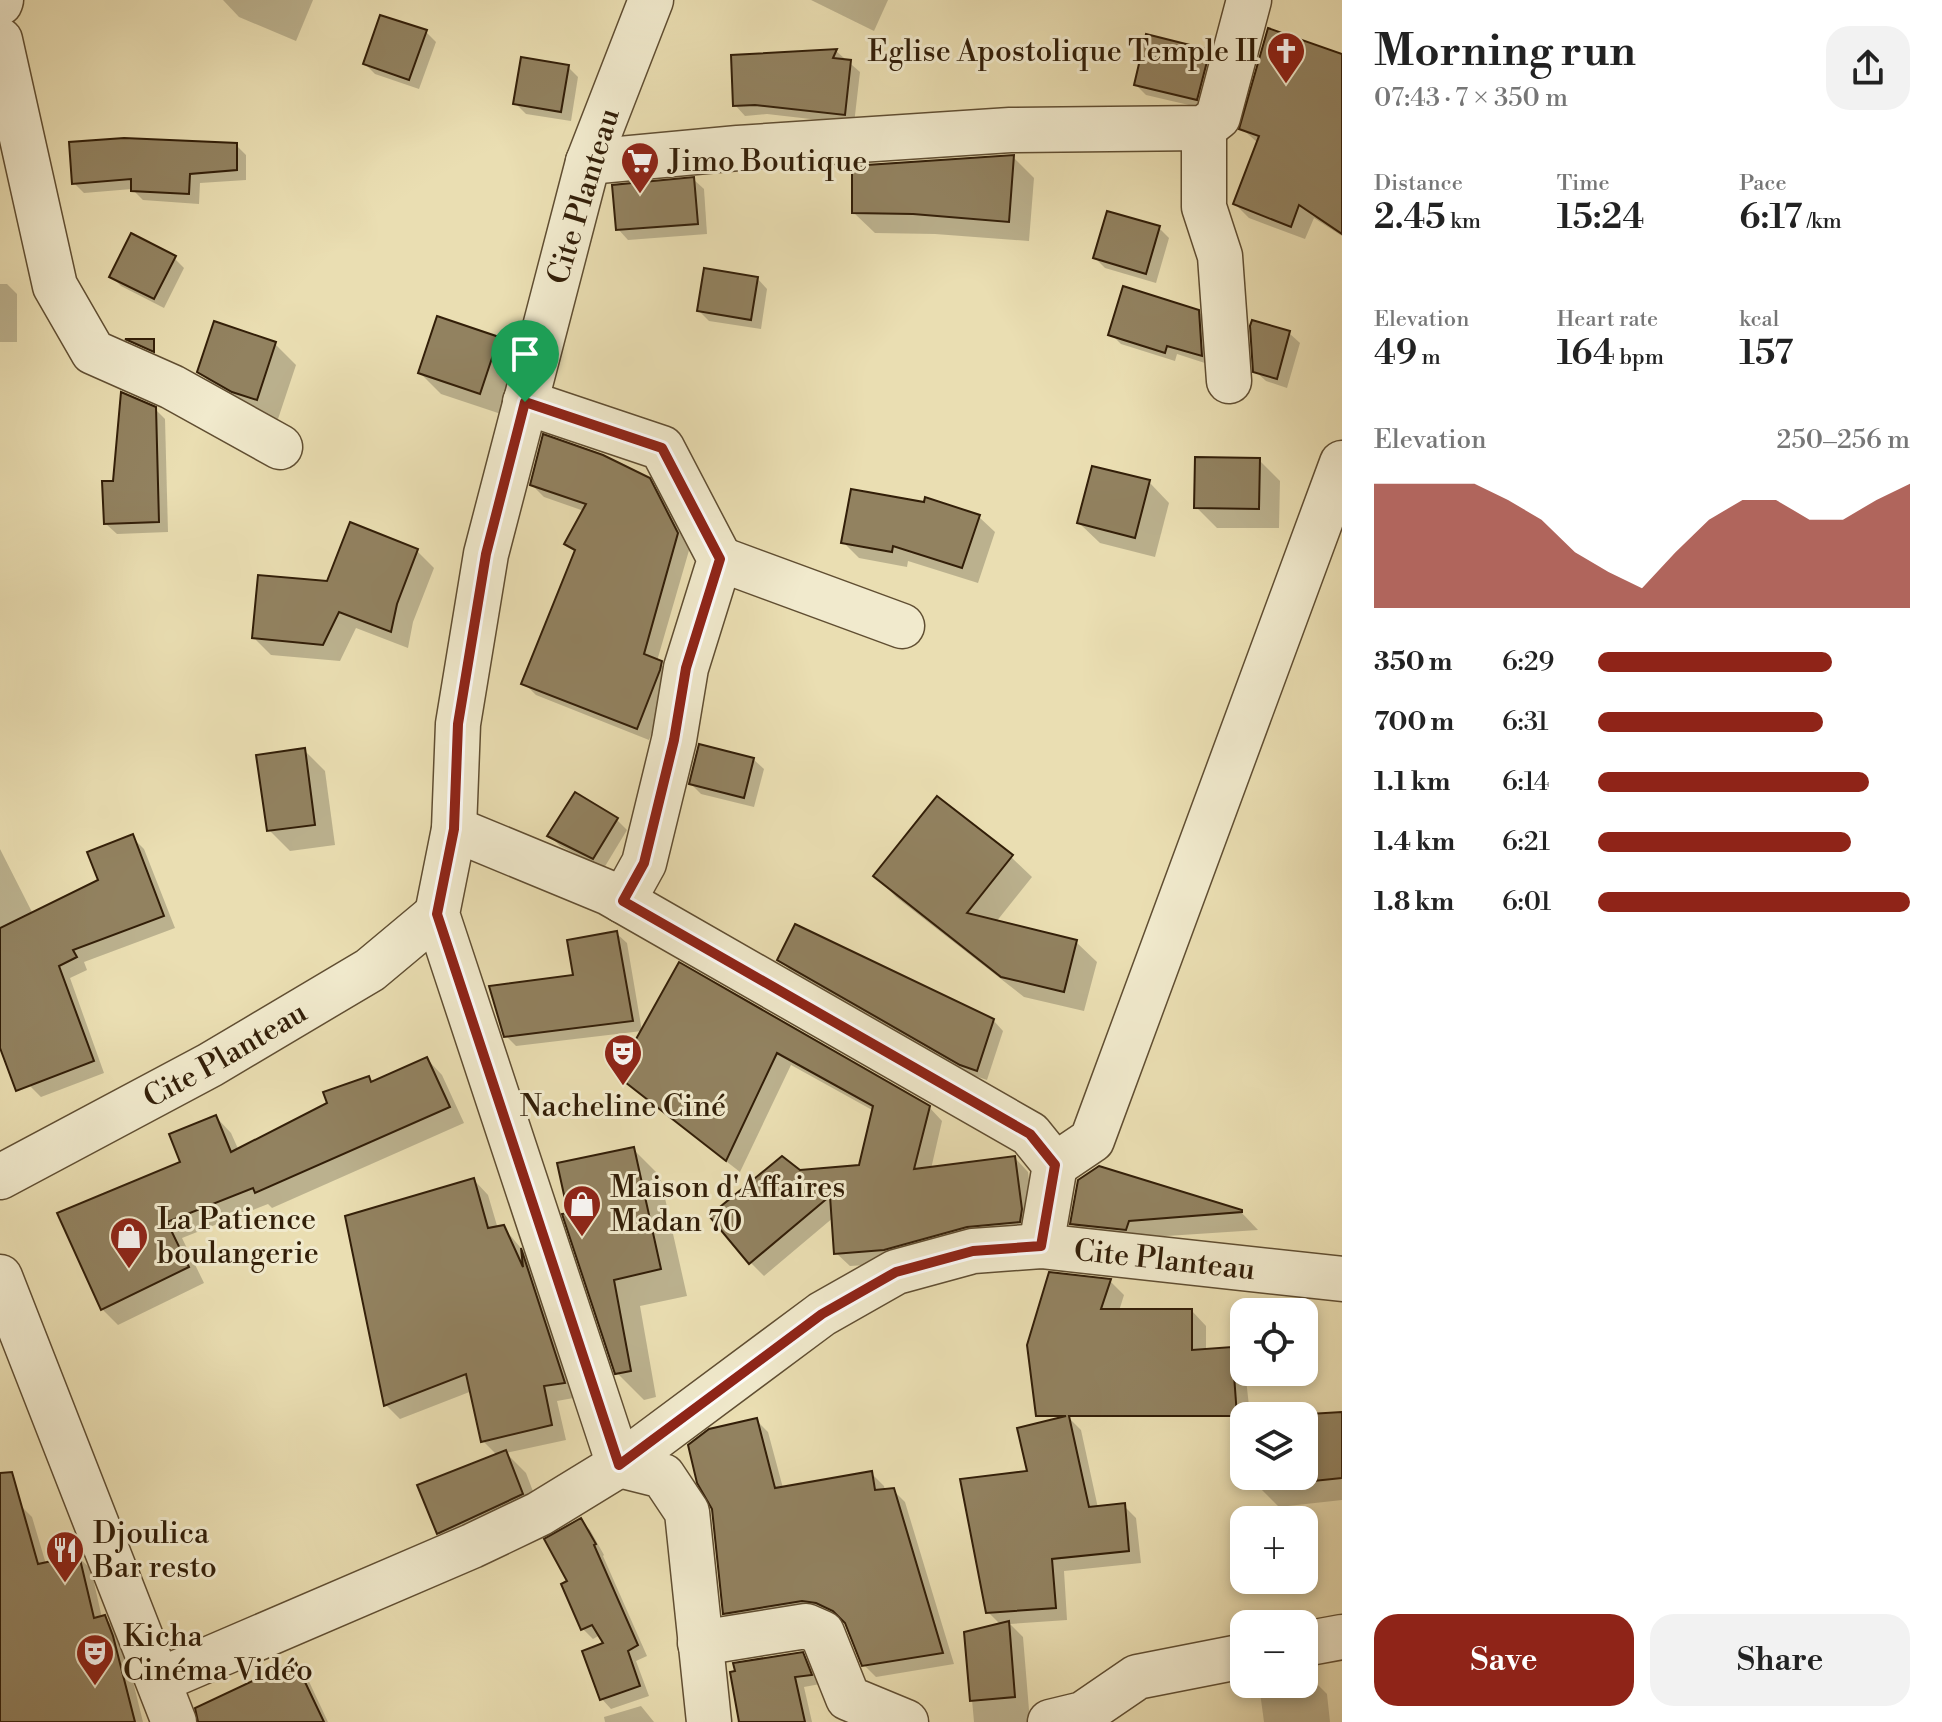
<!DOCTYPE html>
<meta charset="utf-8">
<style>
body{margin:0;font-family:"Libre Bodoni",serif;background:#f2f2f2;color:#222;height:100vh;display:flex;flex-direction:column;font-size:30px;white-space:nowrap}
*{box-sizing:border-box;margin:0}
p{font-size:26px;color:#767676}
.icon{flex:none;width:44px;height:44px;fill:none;stroke:currentColor;stroke-width:2;stroke-linecap:round;stroke-linejoin:round}
.map{position:relative;flex:1;overflow:hidden}
.panel{display:flex;flex-direction:column;background:#fff;width:600px}
.panel>*{flex:none}
.fabs{position:absolute;left:1230px;top:1298px;display:grid;gap:16px}
.fabs a{display:grid;place-items:center;width:88px;height:88px;border-radius:16px;background:#fff;box-shadow:0 4px 12px #0003;font-size:40px}
.pin{position:absolute;display:grid;place-items:center;width:68px;height:68px;color:#fff;margin:-82px -34px;border-radius:50% 50% 50% 0;rotate:-45deg;box-shadow:0 0 8px #0007}
.pin .icon{rotate:45deg}
.round{display:grid;place-items:center;flex:none;width:84px;height:84px;border-radius:24px;background:#f2f2f2}
.summary{display:flex;align-items:center;justify-content:space-between;height:136px;padding:0 32px}
h1{font-size:44px;font-weight:600;line-height:60px}
.metrics{display:grid;grid-template-columns:repeat(3,1fr);gap:12px;height:136px;padding:8px 32px}
.metrics div{display:grid;align-content:center}
.metrics b{font-size:34px;font-weight:600}
.metrics small{font-size:22px;font-weight:400}
.metrics p{font-size:22px}
.chart{height:224px;padding:16px 32px}
.chart p{display:flex;justify-content:space-between}
.chart svg{width:100%;height:144px;margin-top:8px;fill:#8f2418;opacity:.7}
.action{display:flex;gap:16px;margin-top:auto;padding:16px 32px}
.action a{flex:1;height:92px;border-radius:24px;background:#8f2418;color:#fff;font-size:32px;font-weight:600;line-height:92px;text-align:center}
.action a+a{background:#f2f2f2;color:#222}
ul{padding:0 32px;list-style:none;font-size:26px}
li{display:grid;grid-template-columns:128px 96px 1fr;align-items:center;height:60px}
li i{height:20px;border-radius:10px;background:#8f2418}
main{display:flex;flex:1;min-height:0}
.map>svg:first-child{display:block}
.shadow{fill:#0003}
.building{fill:#928260;stroke:#321e08;stroke-width:2}
.lines{fill:none;stroke-linecap:round;stroke-linejoin:round}
.minor-casing{stroke:#604e32;stroke-width:47}
.minor{stroke:#f1eacd;stroke-width:44}
.route-casing{stroke:#fff;stroke-width:16}
.route{stroke:#8f2418;stroke-width:10}
.labels{text-anchor:middle;stroke-width:6;stroke-linejoin:round;paint-order:stroke}
.poi-label{font-size:30px;fill:#321e08;stroke:#f1eacd;text-anchor:start}
.street-label{font-size:30px;fill:#321e08;stroke:#f1eacd}
</style>
<main>
<div class="map">
<svg width="1342" height="1722" viewBox="0 0 1342 1722">
<rect width="100%" height="100%" fill="#eadeb2"/>
<filter id="stains"><feTurbulence type="fractalNoise" baseFrequency=".0025" numOctaves="4"/><feColorMatrix values="0 0 0 0 .2 0 0 0 0 .09 0 0 0 0 .02 0 0 0 .5 -.17"/></filter>
<radialGradient id="worn" r=".72"><stop offset=".6" stop-color="#630" stop-opacity="0"/><stop offset="1" stop-color="#630" stop-opacity=".3"/></radialGradient>
<g class="shadow">
<polygon points="223,0 313,0 296,41 239,17"/>
<polygon points="811,0 888,0 874,31"/>
<polygon points="426,32 436,42 419,89 375,74 365,64"/>
<polygon points="836,51 860,72 854,124 767,114 745,116 735,105"/>
<polygon points="1209,52 1219,62 1206,109 1146,95 1136,85"/>
<polygon points="1342,56 1342,236 1314,218 1305,239 1249,218 1235,204 1258,143 1241,128"/>
<polygon points="568,67 578,77 571,121 526,114 516,104"/>
<polygon points="236,145 246,155 246,180 200,183 199,204 143,200 132,189 84,193 74,183"/>
<polygon points="1013,157 1034,178 1029,241 935,234 875,233 854,213"/>
<polygon points="693,179 704,189 707,234 628,240 618,229"/>
<polygon points="1159,228 1169,238 1156,283 1105,268 1095,258"/>
<polygon points="174,258 184,268 164,308 121,286 111,276"/>
<polygon points="757,278 767,289 761,329 709,321 699,311"/>
<polygon points="0,284 7,284 17,294 17,342 0,342"/>
<polygon points="1198,311 1208,322 1211,365 1177,354 1175,361 1121,344 1111,334"/>
<polygon points="1254,323 1289,333 1300,343 1287,388 1266,381 1255,371"/>
<polygon points="498,338 519,359 501,414 441,394 420,373"/>
<polygon points="275,344 296,365 278,419 254,412 220,393 200,372"/>
<polygon points="155,409 165,419 168,532 117,534 106,524"/>
<polygon points="1259,460 1280,481 1279,528 1217,528 1196,507"/>
<polygon points="648,480 661,493 690,547 657,661 673,675 672,683 649,740 536,695 524,683 576,553 566,544 584,511 544,497 532,485"/>
<polygon points="1149,482 1169,503 1155,557 1100,543 1079,523"/>
<polygon points="979,517 995,532 978,583 908,561 907,567 859,558 843,542"/>
<polygon points="417,551 434,568 413,622 408,648 356,628 340,661 271,655 254,638 328,583"/>
<polygon points="304,750 325,771 335,845 290,851 269,830"/>
<polygon points="753,759 764,769 754,807 701,794 691,784"/>
<polygon points="617,820 627,830 604,868 560,846 550,836"/>
<polygon points="132,837 144,849 175,928 84,962 87,970 70,978 104,1073 41,1097 29,1085 0,1027 0,849 33,914 100,881"/>
<polygon points="1011,857 1032,877 996,922 1076,942 1097,962 1084,1011 1024,997 896,897 876,876"/>
<polygon points="616,933 627,943 642,1031 516,1046 506,1036 575,977"/>
<polygon points="780,960 993,1020 1003,1031 987,1080 972,1075 790,970"/>
<polygon points="680,965 929,1107 942,1121 931,1169 1015,1158 1028,1172 1035,1224 898,1263 850,1266 836,1253 834,1217 764,1276 750,1262 800,1172 861,1167 874,1111 791,1065 740,1172 632,1088 618,1074"/>
<polygon points="427,1059 442,1075 464,1123 272,1208 268,1204 182,1238 204,1283 118,1325 102,1309 182,1163 216,1117 231,1133 239,1151 329,1104 369,1079 373,1083"/>
<polygon points="633,1149 660,1176 687,1296 640,1306 656,1397 644,1400 617,1373 571,1214"/>
<polygon points="474,1180 488,1195 498,1229 504,1228 535,1265 579,1397 557,1401 566,1440 506,1453 526,1473 542,1515 459,1553 438,1533 498,1456 483,1441 472,1391 400,1419 386,1405"/>
<polygon points="1241,1212 1258,1230 1090,1241 1072,1223"/>
<polygon points="1110,1281 1124,1295 1119,1311 1192,1311 1206,1326 1206,1351 1232,1349 1244,1361 1250,1415 1050,1412"/>
<polygon points="1342,1414 1342,1500 1279,1507 1258,1486 1257,1476 1304,1476 1304,1416"/>
<polygon points="1068,1417 1081,1430 1098,1508 1124,1506 1136,1518 1141,1563 1064,1571 1067,1620 1010,1624 1023,1637 1030,1722 974,1722 966,1633 1001,1625 988,1612 1030,1473"/>
<polygon points="756,1420 768,1432 783,1488 872,1474 884,1486 885,1491 893,1490 905,1502 954,1664 876,1677 864,1665 846,1622 830,1614 737,1625 725,1613"/>
<polygon points="20,1505 32,1517 46,1564 78,1557 91,1569 102,1618 105,1618 117,1630 125,1649 143,1722 26,1722 0,1675 0,1510"/>
<polygon points="580,1520 590,1530 604,1555 603,1556 647,1656 636,1661 649,1696 611,1709 601,1698 605,1644 600,1635 593,1639 583,1629 570,1582"/>
<polygon points="802,1654 812,1664 820,1684 804,1687 812,1722 737,1722"/>
<polygon points="295,1663 305,1673 328,1722 200,1722"/>
<polygon points="1311,1678 1327,1694 1330,1722 1264,1722 1259,1685 1304,1684 1304,1679"/>
<polygon points="641,1706 654,1722 605,1722 604,1717"/>
</g>
<g class="building">
<polygon points="380,15 427,30 409,80 363,64"/>
<polygon points="1268,28 1342,54 1342,234 1299,205 1291,227 1233,204 1259,136 1239,129"/>
<polygon points="1146,34 1210,50 1197,100 1134,85"/>
<polygon points="837,49 833,58 851,60 845,115 755,105 733,106 731,55"/>
<polygon points="521,57 569,65 561,112 513,104"/>
<polygon points="124,138 237,143 237,170 190,174 189,194 131,191 131,179 72,184 69,142"/>
<polygon points="1014,155 1009,222 913,214 852,213 852,166"/>
<polygon points="694,177 698,224 616,230 612,185"/>
<polygon points="1107,211 1160,226 1146,274 1093,258"/>
<polygon points="131,233 176,256 154,299 109,277"/>
<polygon points="704,268 758,277 751,320 697,311"/>
<polygon points="1123,286 1199,310 1202,356 1167,346 1165,353 1108,335"/>
<polygon points="437,316 499,337 480,394 418,373"/>
<polygon points="1252,320 1290,331 1277,379 1253,372 1250,326"/>
<polygon points="214,321 276,342 257,400 232,392 197,372"/>
<polygon points="125,339 154,339 154,352"/>
<polygon points="121,392 156,407 159,522 104,524 102,481 113,481"/>
<polygon points="543,434 603,455 650,478 678,533 644,654 662,661 660,670 637,729 521,684 575,550 564,544 586,504 530,485"/>
<polygon points="1195,457 1260,458 1259,509 1194,508"/>
<polygon points="1092,466 1150,480 1135,538 1077,523"/>
<polygon points="851,489 924,502 925,497 980,515 962,568 893,546 892,552 841,543"/>
<polygon points="350,522 418,549 397,604 391,632 339,612 323,645 252,638 258,575 327,581"/>
<polygon points="699,744 754,758 744,798 689,784"/>
<polygon points="305,748 315,825 267,831 256,755"/>
<polygon points="575,792 618,818 593,859 547,836"/>
<polygon points="937,796 1013,855 967,913 1077,940 1064,992 1001,977 873,876"/>
<polygon points="133,834 164,916 73,950 77,957 59,966 94,1061 16,1091 0,1048 0,928 98,880 87,852"/>
<polygon points="795,924 994,1019 977,1071 960,1065 777,960"/>
<polygon points="617,931 633,1021 504,1037 489,986 573,975 567,940"/>
<polygon points="679,962 930,1106 914,1169 1015,1156 1022,1209 1020,1222 967,1227 884,1250 834,1254 830,1196 749,1264 709,1216 782,1156 800,1170 859,1165 873,1106 777,1053 726,1161 616,1075"/>
<polygon points="427,1057 450,1107 255,1193 253,1188 167,1222 189,1267 101,1310 57,1213 180,1162 169,1134 216,1115 231,1152 327,1103 323,1092 369,1076 371,1082"/>
<polygon points="634,1147 661,1269 614,1280 631,1371 615,1374 562,1214 568,1213 557,1163"/>
<polygon points="1099,1166 1242,1210 1242,1212 1129,1221 1126,1230 1070,1224 1078,1180"/>
<polygon points="474,1178 488,1228 504,1225 523,1267 521,1248 565,1383 544,1386 552,1425 481,1442 466,1374 384,1406 345,1216"/>
<polygon points="1049,1272 1111,1279 1101,1309 1192,1309 1192,1350 1232,1347 1237,1416 1069,1416 1089,1507 1125,1503 1129,1551 1052,1559 1056,1608 986,1613 960,1479 1027,1471 1017,1428 1066,1416 1036,1416 1027,1345"/>
<polygon points="1342,1412 1342,1478 1256,1487 1255,1476 1304,1476 1304,1416 1276,1416"/>
<polygon points="757,1418 775,1488 872,1471 875,1490 894,1488 943,1653 862,1666 845,1623 833,1611 816,1603 802,1601 723,1614 712,1509 697,1483 688,1445 709,1429"/>
<polygon points="506,1450 523,1494 437,1534 417,1485"/>
<polygon points="12,1472 38,1564 79,1555 94,1618 105,1615 113,1636 135,1722 0,1722 0,1473"/>
<polygon points="581,1518 596,1544 594,1545 638,1645 628,1651 640,1686 600,1700 582,1651 603,1643 592,1625 581,1630 561,1584 567,1581 544,1539"/>
<polygon points="1009,1621 1015,1697 970,1701 964,1632"/>
<polygon points="803,1652 812,1675 795,1677 805,1722 739,1722 730,1672 735,1671 733,1663"/>
<polygon points="295,1661 324,1722 198,1722 195,1708"/>
</g>
<g class="lines">
<g class="minor-casing">
<g id="minor">
<polyline points="651,0 588,162 486,554 458,724 454,829 437,914 619,1465 663,1476 687,1512 709,1722"/>
<polyline points="0,3 1,0"/>
<polyline points="0,40 55,286 93,352 172,387 280,447"/>
<polyline points="1204,128 1204,207 1220,256 1229,381"/>
<polyline points="588,162 738,148 1010,130 1204,128 1218,117 1249,0"/>
<polyline points="525,402 662,448 720,559 686,668 674,740 644,863 623,901"/>
<polyline points="720,559 902,626"/>
<polyline points="454,829 609,893 1030,1134 1055,1165 1041,1246"/>
<polyline points="1055,1165 1092,1140 1342,463"/>
<path id="s1" d="M0,1177L210,1065L370,970L437,914"/>
<polyline points="0,1277 174,1722"/>
<polyline points="700,1643 806,1626 822,1633 848,1698 906,1722"/>
<polyline points="1304,1644 1342,1637"/>
<path id="s2" d="M160,1680L472,1546L539,1514L619,1465L822,1314L896,1272L973,1251L1041,1246L1342,1279"/>
<polyline points="1050,1722 1083,1714 1137,1677 1244,1656"/>
</g>
</g>
<use href="#minor" class="minor"/>
</g>
<g class="lines">
<g class="route-casing">
<polygon id="route" points="525,402 662,448 720,559 686,668 674,740 644,863 623,901 1030,1134 1055,1165 1041,1246 973,1251 896,1272 822,1314 619,1465 437,914 454,829 458,724 486,554"/>
</g>
<use href="#route" class="route"/>
</g>
<defs>
<g id="church-pin" transform="scale(2)"><path d="M0 17L-7.5 6A9.5 9.5 0 1 1 7.5 6Z" fill="#8f2418" stroke="#f1eacd"/><path d="M-1.2-6h2.4v3.5h3.3v2.4h-3.3V6h-2.4V-.1h-3.3v-2.4h3.3Z" fill="#fff"/></g>
<g id="supermarket-pin" transform="scale(2)"><path d="M0 17L-7.5 6A9.5 9.5 0 1 1 7.5 6Z" fill="#8f2418" stroke="#f1eacd"/><path d="M-6-5.5h2.5l.6 2H6L4.5 2H-2.5L-4.4-4H-6ZM-1.5 3.2a1.3 1.3 0 1 0 .1 0ZM3 3.2a1.3 1.3 0 1 0 .1 0Z" fill="#fff"/></g>
<g id="theatre-pin" transform="scale(2)"><path d="M0 17L-7.5 6A9.5 9.5 0 1 1 7.5 6Z" fill="#8f2418" stroke="#f1eacd"/><path d="M-5-5.5Q0-4 5-5.5V0Q5 5 0 6Q-5 5-5 0ZM-3.3-2.5H-1v1.5H-3.3ZM1-2.5H3.3v1.5H1ZM-2.8 1Q0 5.5 2.8 1Z" fill="#fff"/></g>
<g id="shop-pin" transform="scale(2)"><path d="M0 17L-7.5 6A9.5 9.5 0 1 1 7.5 6Z" fill="#8f2418" stroke="#f1eacd"/><path d="M-5-2.5h2.3a2.7 3.5 0 0 1 5.4 0H5L5.5 6h-11ZM-1.5-2.5h3a1.5 2.3 0 0 0-3 0Z" fill="#fff"/></g>
<g id="restaurant-pin" transform="scale(2)"><path d="M0 17L-7.5 6A9.5 9.5 0 1 1 7.5 6Z" fill="#8f2418" stroke="#f1eacd"/><path d="M-5-6h1v4h1v-4h1v4h1v-4h1v5L-1.5 .5V6h-2V.5L-5-1ZM5-6V6H3V1.5H1.5Q1.5-4 5-6Z" fill="#fff"/></g>
</defs>
<g fill-rule="evenodd">
<use href="#church-pin" x="1286" y="51"/>
<use href="#supermarket-pin" x="640" y="161"/>
<use href="#theatre-pin" x="623" y="1053"/>
<use href="#shop-pin" x="582" y="1204"/>
<use href="#shop-pin" x="129" y="1236"/>
<use href="#restaurant-pin" x="65" y="1550"/>
<use href="#theatre-pin" x="95" y="1653"/>
</g>
<g class="labels">
<g class="poi-label">
<text x="1258" y="61" text-anchor="end">Eglise Apostolique Temple II</text>
<text x="668" y="171">Jimo Boutique</text>
<text x="623" y="1116" text-anchor="middle">Nacheline Ciné</text>
<text x="610" y="1197">Maison d'Affaires<tspan x="610" dy="34">Madan 70</tspan></text>
<text x="157" y="1229">La Patience<tspan x="157" dy="34">boulangerie</tspan></text>
<text x="93" y="1543">Djoulica<tspan x="93" dy="34">Bar resto</tspan></text>
<text x="123" y="1646">Kicha<tspan x="123" dy="34">Cinéma Vidéo</tspan></text>
</g>
<g class="street-label">
<text transform="translate(583 196) rotate(-73)" y="10">Cite Planteau</text>
<text dy="10" stroke="none"><textPath href="#s1" startOffset="256">Cite Planteau</textPath></text>
<text dy="10" stroke="none"><textPath href="#s2" startOffset="1118">Cite Planteau</textPath></text>
</g>
</g>
<rect width="100%" height="100%" filter="url(#stains)"/>
<rect width="100%" height="100%" fill="url(#worn)"/>
</svg>
<div class="fabs">
<a><svg class="icon" aria-label="locate" viewBox="0 0 24 24"><circle cx="12" cy="12" r="6"/><path d="M12 2v4M12 18v4M2 12h4M18 12h4"/></svg></a>
<a><svg class="icon" aria-label="layers" viewBox="0 0 24 24"><path d="M12 4l9 5-9 5-9-5zM3 14l9 5 9-5"/></svg></a>
<a>+</a>
<a>−</a>
</div>
<div class="pin" style="left:525px;top:402px;background:#1e9e55"><svg class="icon" aria-label="arrive" viewBox="0 0 24 24"><path d="M6 21V4h12l-3 4 3 4H6"/></svg></div>
</div>
<section class="panel">
<div class="summary"><div><h1>Morning run</h1><p>07:43 · 7 × 350 m</p></div><a class="round"><svg class="icon" aria-label="share" viewBox="0 0 24 24"><path d="M12 15V3M7 8l5-5 5 5M5 13v7h14v-7"/></svg></a></div>
<div class="metrics">
<div><p>Distance</p><b>2.45<small> km</small></b></div>
<div><p>Time</p><b>15:24</b></div>
<div><p>Pace</p><b>6:17<small> /km</small></b></div>
</div>
<div class="metrics">
<div><p>Elevation</p><b>49<small> m</small></b></div>
<div><p>Heart rate</p><b>164<small> bpm</small></b></div>
<div><p>kcal</p><b>157</b></div>
</div>
<div class="chart"><p><span>Elevation</span>250–256 m</p>
<svg viewBox="0 0 160 44" preserveAspectRatio="none"><path d="M0 44V6L10 6L20 6L30 6L40 11L50 17L60 27L70 33L80 38L90 27L100 17L110 11L120 11L130 17L140 17L150 11L160 6V44z"/></svg>
</div>
<ul>
<li><b>350 m</b>6:29<i style="width:75%"></i></li>
<li><b>700 m</b>6:31<i style="width:72%"></i></li>
<li><b>1.1 km</b>6:14<i style="width:87%"></i></li>
<li><b>1.4 km</b>6:21<i style="width:81%"></i></li>
<li><b>1.8 km</b>6:01<i style="width:100%"></i></li>
</ul>
<div class="action"><a>Save</a><a>Share</a></div>
</section>
</main>
